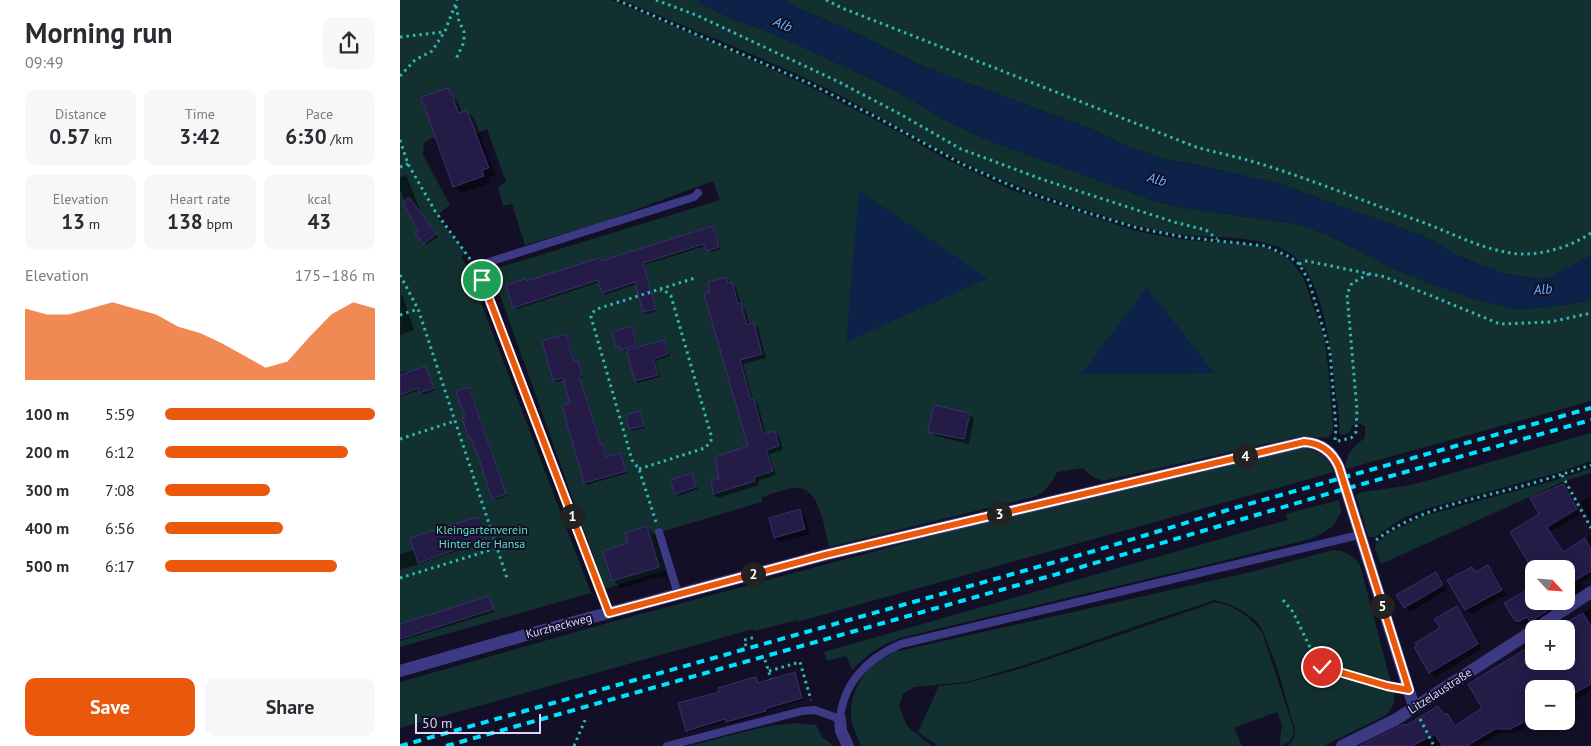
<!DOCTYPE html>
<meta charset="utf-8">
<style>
body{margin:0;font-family:"PT Sans",sans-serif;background:#f7f7f7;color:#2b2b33;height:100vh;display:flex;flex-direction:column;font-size:19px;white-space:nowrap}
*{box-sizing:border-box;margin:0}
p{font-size:16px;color:#7c7c81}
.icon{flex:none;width:28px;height:28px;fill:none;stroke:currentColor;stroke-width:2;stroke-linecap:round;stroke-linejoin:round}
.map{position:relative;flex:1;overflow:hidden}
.details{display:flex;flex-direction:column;background:#fff;width:400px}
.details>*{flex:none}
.needle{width:32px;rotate:116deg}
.tools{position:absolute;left:1125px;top:560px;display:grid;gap:10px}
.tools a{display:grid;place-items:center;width:50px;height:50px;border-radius:10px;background:#fff;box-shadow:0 2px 12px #0003;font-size:25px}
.scale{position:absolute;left:15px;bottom:12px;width:126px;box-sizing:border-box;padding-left:5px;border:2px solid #d9d4ff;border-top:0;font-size:14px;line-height:18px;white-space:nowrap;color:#d9d4ff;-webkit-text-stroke:4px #130f26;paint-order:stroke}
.pin{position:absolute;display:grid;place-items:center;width:42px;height:42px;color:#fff;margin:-21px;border:2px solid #fff;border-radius:50%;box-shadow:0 1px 5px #0007}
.km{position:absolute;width:25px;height:25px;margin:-12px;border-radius:50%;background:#222;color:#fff;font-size:14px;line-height:25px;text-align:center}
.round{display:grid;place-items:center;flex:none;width:52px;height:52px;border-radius:10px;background:#f7f7f7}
.head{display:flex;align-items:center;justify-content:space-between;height:85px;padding:0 25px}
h1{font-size:28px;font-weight:700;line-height:38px}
.stats{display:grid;grid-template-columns:repeat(3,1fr);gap:8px;height:85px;padding:5px 25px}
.stats div{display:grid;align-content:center;border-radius:10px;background:#f7f7f7;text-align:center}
.stats b{font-size:21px;font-weight:700}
.stats small{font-size:14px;font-weight:400}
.stats p{font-size:14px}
.chart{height:140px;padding:10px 25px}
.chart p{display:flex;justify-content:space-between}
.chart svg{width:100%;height:90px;margin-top:5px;fill:#ea580c;opacity:.7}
.cta{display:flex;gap:10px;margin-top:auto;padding:10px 25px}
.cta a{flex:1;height:58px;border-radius:10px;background:#ea580c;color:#fff;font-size:20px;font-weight:700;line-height:58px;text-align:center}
.cta a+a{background:#f7f7f7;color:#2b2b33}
ul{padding:0 25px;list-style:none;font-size:16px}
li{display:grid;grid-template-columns:80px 60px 1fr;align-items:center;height:38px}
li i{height:12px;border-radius:6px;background:#ea580c}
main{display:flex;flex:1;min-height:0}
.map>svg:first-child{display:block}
.green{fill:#12302f}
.water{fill:#0c2248}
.shadow{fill:#0007}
.building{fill:#241b47;stroke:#3b2d73}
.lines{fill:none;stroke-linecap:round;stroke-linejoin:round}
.path{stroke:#2fb8b0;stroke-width:3;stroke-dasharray:2.5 4;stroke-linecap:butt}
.service{stroke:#3d3a85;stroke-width:8}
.minor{stroke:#3d3a85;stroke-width:12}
.rail{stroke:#00e5ff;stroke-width:4;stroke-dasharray:8 6;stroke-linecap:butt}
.route-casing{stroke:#fff;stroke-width:10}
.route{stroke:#ea580c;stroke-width:6}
.labels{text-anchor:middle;stroke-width:4;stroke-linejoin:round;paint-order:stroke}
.park-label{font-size:12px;fill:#5fe0c0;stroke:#130f26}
.street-label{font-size:12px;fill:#d9d4ff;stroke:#130f26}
.water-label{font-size:14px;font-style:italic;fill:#62b6ff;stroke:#130f26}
</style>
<main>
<section class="details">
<div class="head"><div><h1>Morning run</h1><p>09:49</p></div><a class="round"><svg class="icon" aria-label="share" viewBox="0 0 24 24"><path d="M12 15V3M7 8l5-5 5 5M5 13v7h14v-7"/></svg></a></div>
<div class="stats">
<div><p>Distance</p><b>0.57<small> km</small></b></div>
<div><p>Time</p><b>3:42</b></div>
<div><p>Pace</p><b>6:30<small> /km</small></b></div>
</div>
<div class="stats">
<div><p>Elevation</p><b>13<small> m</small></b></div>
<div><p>Heart rate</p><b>138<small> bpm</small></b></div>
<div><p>kcal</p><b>43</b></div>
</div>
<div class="chart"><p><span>Elevation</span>175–186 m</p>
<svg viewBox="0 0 160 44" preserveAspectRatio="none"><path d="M0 44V9L10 12L20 12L30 9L40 6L50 9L60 12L70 18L80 21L90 26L100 32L110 38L120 35L130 23L140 12L150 6L160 9V44z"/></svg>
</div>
<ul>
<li><b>100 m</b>5:59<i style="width:100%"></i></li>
<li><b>200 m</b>6:12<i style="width:87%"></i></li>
<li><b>300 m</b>7:08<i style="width:50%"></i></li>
<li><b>400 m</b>6:56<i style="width:56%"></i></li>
<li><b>500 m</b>6:17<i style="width:82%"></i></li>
</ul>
<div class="cta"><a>Save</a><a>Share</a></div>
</section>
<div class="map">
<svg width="1191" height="746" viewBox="0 0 1191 746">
<rect width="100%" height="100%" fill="#130f26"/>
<g class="green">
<path d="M0,0H211L314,43L413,88L497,131L544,158L612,190L740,232L787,240L845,244L867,248L883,255L892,262L903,277L924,336L928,366L933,422V431L929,437L925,438L901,436L703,481L691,476L683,468L657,472C652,484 647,489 637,496L429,547C425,530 419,485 395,488C384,489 372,494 362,497V502L254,534L265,571L205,589L91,270L320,200L313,181L203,222L125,245L112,204L103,206L98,187L106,182L87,129L70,136L32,138L24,143L23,155L50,205L36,216L66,253L61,256L71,276L191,593L0,647Z"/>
<path d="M222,0H298V2L333,19L374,34L452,70L498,92L547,121L588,140L757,202L791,209L890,223L906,227L926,234L994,269L1024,281L1072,298L1109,308L1125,309L1145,307L1183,302L1191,298V401L946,469C944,456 954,446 965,438V426L957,423L953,425L949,433L941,435L939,432C940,420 938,408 936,396C933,359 924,284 896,258C870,234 819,239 786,235C757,232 729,224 701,215C657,200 607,184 565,163C511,137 461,104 407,79C346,51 284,26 222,0Z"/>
<polygon points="386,0 1191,0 1191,256 1148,278 1140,279 1106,274 1088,268 1054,254 1034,241 994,225 936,205 887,186 808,167 764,159 727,146 694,130 525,67 445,28 400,9"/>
<polygon points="1191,433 1191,461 1157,473 1026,509 1003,518 975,537 969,537 968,536 956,495 963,492 1011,485"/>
<path d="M901,448C919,450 927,455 934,472L397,622V620L354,631L353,629L0,728V682L211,622L550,531Z"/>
<polygon points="1191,468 1191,473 1167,480 981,564 975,549 976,543 991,532 1023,516 1156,480"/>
<path d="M939,500L941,512L936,521L932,527L914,538L823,561L500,638C481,645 466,655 452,670L446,656L427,661L424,652L887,520L886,514Z"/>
<path d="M933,550C945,551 954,555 960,565L994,694C995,703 992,708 986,715L924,746H888L894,739L895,730L877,667L862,629L856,621L843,611L831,605L815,600L739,625L625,665L566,682L514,687L503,694L499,706L507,726L532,746H461C457,736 452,727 451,716C450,698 460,675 474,664C481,660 488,656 494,652L855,571Z"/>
<path d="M816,602L832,607L848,617L862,632L894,730C892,741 889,743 879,746L882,725L877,712L834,728L842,746H538L518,732L539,686L567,683L626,667Z"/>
<path d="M396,723L416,725L422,737L434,746H289C324,738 361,725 396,723Z"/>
</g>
<g class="water">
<polygon points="298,0 386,0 400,9 445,28 525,67 694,130 727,146 764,159 808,167 887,186 936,205 994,225 1034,241 1062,258 1106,274 1140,279 1148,278 1191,256 1191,298 1183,302 1145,307 1125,309 1109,308 1072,298 1024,281 994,269 926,234 906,227 890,223 791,209 757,202 588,140 547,121 498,92 452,70 374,34 333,19 298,2"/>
<polygon points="459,191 588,278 446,342"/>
<polygon points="747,287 814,373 681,374"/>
</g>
<g class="shadow">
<polygon points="47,89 58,102 62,113 67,111 74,118 95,175 88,177 90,183 61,193 54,186"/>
<polygon points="6,175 23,217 38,237 26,245 20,232 14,224 0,189 0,178"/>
<polygon points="313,227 315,230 321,249 311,252 306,246 244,265 257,311 246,314 244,312 237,284 205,295 200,282 117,309 115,307 127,282 200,259 202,262"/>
<polygon points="326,278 336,288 341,304 345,309 350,325 354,324 358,328 366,358 343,364 353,400 358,404 366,435 375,432 379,436 383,450 369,454 376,475 358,481 359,485 318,498 314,494 321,480 350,447 312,293"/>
<polygon points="1,295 3,297 14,330 0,335"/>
<polygon points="232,328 234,330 239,348 264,341 266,343 270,356 255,361 260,377 238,383 236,381 227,350 224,351 217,346"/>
<polygon points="166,335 168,337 175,362 179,364 183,377 180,378 202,446 205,448 207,457 220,454 222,456 227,473 187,485 185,483 171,404 164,380 157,382 155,380"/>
<polygon points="25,367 35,390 23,395 20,390 0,397 0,373 6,371 8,374"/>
<polygon points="69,388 71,390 107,496 95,500 93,498 78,452 70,438 66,418"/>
<polygon points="240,412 242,415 245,428 233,431 230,429"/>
<polygon points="569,414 574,419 569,444 535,436 530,431"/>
<polygon points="291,474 298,489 278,496 276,493"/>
<polygon points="1163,485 1167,489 1180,514 1150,532 1164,553 1191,536 1191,577 1181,583 1184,588 1173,595 1169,590 1166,592 1166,569 1134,569 1134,582 1128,572 1133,568 1141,514"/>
<polygon points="1191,496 1191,523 1180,502"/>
<polygon points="400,510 405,515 410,534 380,542 375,537"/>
<polygon points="77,518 79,520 85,542 0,570 0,554 15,550"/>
<polygon points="247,527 255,535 266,575 221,588 213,580 230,544"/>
<polygon points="1088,567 1093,571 1106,595 1071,614 1066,610 1049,581 1071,568 1076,573"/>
<polygon points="1035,573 1041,578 1047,590 1010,612 1005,607"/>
<polygon points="89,597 95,612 0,641 0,625"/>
<polygon points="1134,601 1149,601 1146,603 1150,616 1136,626 1131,621 1123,626 1122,624 1120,625 1116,621"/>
<polygon points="1056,608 1061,613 1082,649 1035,677 1030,672 1042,628"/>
<polygon points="1191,608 1191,691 1166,705 1166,689 1134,689 1134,721 1138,721 1115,733 1100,733 1079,746 963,746 1005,727 1038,707 1045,716 1047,714 1052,719 1056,726 1084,709 1134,661 1166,661 1166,629 1159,629"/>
<polygon points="394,674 397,676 403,700 367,711 367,713 330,724 327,721 289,732 287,730 321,693 356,678 359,684"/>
<polygon points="1139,721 1150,721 1143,725"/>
</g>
<g class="building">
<polygon points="48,88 50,94 52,93 58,113 67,110 89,168 82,170 84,176 53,187 21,97"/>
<polygon points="9,197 36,234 23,244 15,233 18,231 3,202"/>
<polygon points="313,226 319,247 307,251 303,244 243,263 256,309 243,312 235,282 202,293 198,280 113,308 106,285 125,279 126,281 200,258 201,261"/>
<polygon points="326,277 328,283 332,282 338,304 341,303 347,325 354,323 362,354 340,360 351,400 354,399 363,434 375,431 379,446 366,450 373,471 354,477 355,481 313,494 311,479 319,479 315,457 348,446 304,294 310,292 308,282"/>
<polygon points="232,326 237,345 220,350 219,346 216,347 212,332"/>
<polygon points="166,334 174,361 178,360 182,375 179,376 201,445 203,444 206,457 220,453 226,471 184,483 162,406 170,403 163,378 153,380 142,341"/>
<polygon points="264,340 268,354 253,359 258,375 235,381 226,350"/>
<polygon points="26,366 34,388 19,393 18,388 0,395 0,375"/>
<polygon points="69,387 106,494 92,499 76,449 75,450 71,438 69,439 62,418 65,417 56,391"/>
<polygon points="534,405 570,413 564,439 528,432"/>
<polygon points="240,411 244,426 229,429 226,415"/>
<polygon points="292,473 296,487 275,494 270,480"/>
<polygon points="1163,484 1177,509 1147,527 1163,552 1185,538 1191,549 1191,571 1166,586 1166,569 1132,569 1110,532 1139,514 1130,498"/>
<polygon points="400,509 405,529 374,538 369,518"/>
<polygon points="77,517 83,540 18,563 10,538"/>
<polygon points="247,526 259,567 212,581 203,551 228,543 225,533"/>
<polygon points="1088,565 1102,590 1065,610 1047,580 1072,567 1075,572"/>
<polygon points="1036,572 1043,585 1004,608 996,595"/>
<polygon points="1134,586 1134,601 1141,601 1147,611 1130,622 1127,617 1118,622 1117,620 1115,621 1104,603"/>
<polygon points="89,596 94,609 0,639 0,624"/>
<polygon points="1057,606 1078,644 1029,673 1014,647 1017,645 1015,643 1040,628 1034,619"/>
<polygon points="1183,613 1191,626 1191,684 1166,698 1166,689 1134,689 1134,717 1110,729 1095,729 1067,746 1042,746 1035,734 1012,746 960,746 1004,724 1005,726 1038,706 1044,715 1047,713 1055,726 1082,708 1068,684 1134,644 1134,661 1166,661 1166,629 1150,629 1155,625 1157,628"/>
<polygon points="395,672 402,698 365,709 366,711 326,722 325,719 286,731 278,703 319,692 318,688 348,679 356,677 358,683"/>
</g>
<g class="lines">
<g class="path">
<polyline points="217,0 411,84 482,120 562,164 621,190 688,213 738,228 783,237 866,246 890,257 899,264 909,281 930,352 936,428 935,440"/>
<polyline points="256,0 296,15 439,82 500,114 561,149 644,180 774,222 806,230 817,239"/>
<path d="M426,0L442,8L796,147C814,152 833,156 851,161C909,178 965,202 1022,222C1055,234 1088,253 1123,254C1146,254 1172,246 1191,233"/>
<polyline points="56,6 59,21 64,32 64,42 56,59"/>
<polyline points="0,37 44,32"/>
<polyline points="0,76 15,60 32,51 45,31 57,0"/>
<polyline points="0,140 8,164 35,211 73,263"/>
<polyline points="0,167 8,164"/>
<polyline points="899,264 907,261 985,277 1100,324 1150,322 1191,313"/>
<polyline points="0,275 18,309 107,578"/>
<polyline points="0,315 18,309"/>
<polyline points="0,439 55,421"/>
<polyline points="938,441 951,438 956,432 957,410 947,294 952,283 969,274"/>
<polyline points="239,469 305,448 311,441 311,435 271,296 265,291 260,290"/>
<polyline points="1162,475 1191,528"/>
<polyline points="256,522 239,469 232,460 191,317 192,313 197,309 295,278"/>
<path d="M976,540C1015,511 1061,502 1107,490C1135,483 1163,474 1191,465"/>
<polyline points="0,578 97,548"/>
<polyline points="883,600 893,612 916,660 922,667 993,688"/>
<polyline points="346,646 344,640 356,637"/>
<polyline points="365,660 371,679"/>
<polyline points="369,671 400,662 411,700"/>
<polyline points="1020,719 1034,746"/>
<polyline points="174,746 185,720"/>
</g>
<g class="service">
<polyline points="259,532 278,594"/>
<path d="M209,613L82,279C81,271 83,267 89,262L294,197L298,193"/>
<path d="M267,746L402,711L415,710L440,719C443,683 468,658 501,644L959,535"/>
</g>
<g class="minor">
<polyline points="1135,629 1191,592"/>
<path d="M0,671L133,633L425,555L904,442C921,443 932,451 939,467L1014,707"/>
<polyline points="440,719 441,731 448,746"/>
<polyline points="942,746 995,720 1134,630"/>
</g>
<g class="rail">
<polyline points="0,746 563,588 694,551 831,509 1191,408"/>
<polyline points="46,746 661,573 934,492 1191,420"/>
</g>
</g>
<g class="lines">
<g class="route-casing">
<path id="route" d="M82,280L209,613L425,555L904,442C921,443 932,451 939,467L1009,690L987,686L922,667"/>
</g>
<use href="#route" class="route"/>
</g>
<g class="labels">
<g class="park-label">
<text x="82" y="534">Kleingartenverein<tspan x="82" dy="14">Hinter der Hansa</tspan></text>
</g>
<g class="street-label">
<text transform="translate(159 626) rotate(-15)" y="4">Kurzheckweg</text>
<text transform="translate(1040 691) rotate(-33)" y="4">Litzelaustraße</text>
</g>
<g class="water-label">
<text transform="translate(383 24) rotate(24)" y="5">Alb</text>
<text transform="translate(757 179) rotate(16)" y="5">Alb</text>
<text transform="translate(1143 289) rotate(-5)" y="5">Alb</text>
</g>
</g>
</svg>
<div class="tools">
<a><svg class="needle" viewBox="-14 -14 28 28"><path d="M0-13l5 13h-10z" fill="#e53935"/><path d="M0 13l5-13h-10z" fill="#7c7c81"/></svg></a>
<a>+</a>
<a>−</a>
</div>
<div class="scale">50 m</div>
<div class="pin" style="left:82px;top:280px;background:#1e9e55"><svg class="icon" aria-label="arrive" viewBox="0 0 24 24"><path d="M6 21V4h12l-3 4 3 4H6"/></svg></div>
<div class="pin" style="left:922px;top:667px;background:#d93025"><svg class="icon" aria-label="check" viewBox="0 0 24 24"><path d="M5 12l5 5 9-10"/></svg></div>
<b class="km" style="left:172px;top:516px">1</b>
<b class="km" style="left:353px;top:574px">2</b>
<b class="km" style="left:599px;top:514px">3</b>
<b class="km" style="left:845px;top:456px">4</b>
<b class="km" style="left:982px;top:606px">5</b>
</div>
</main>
